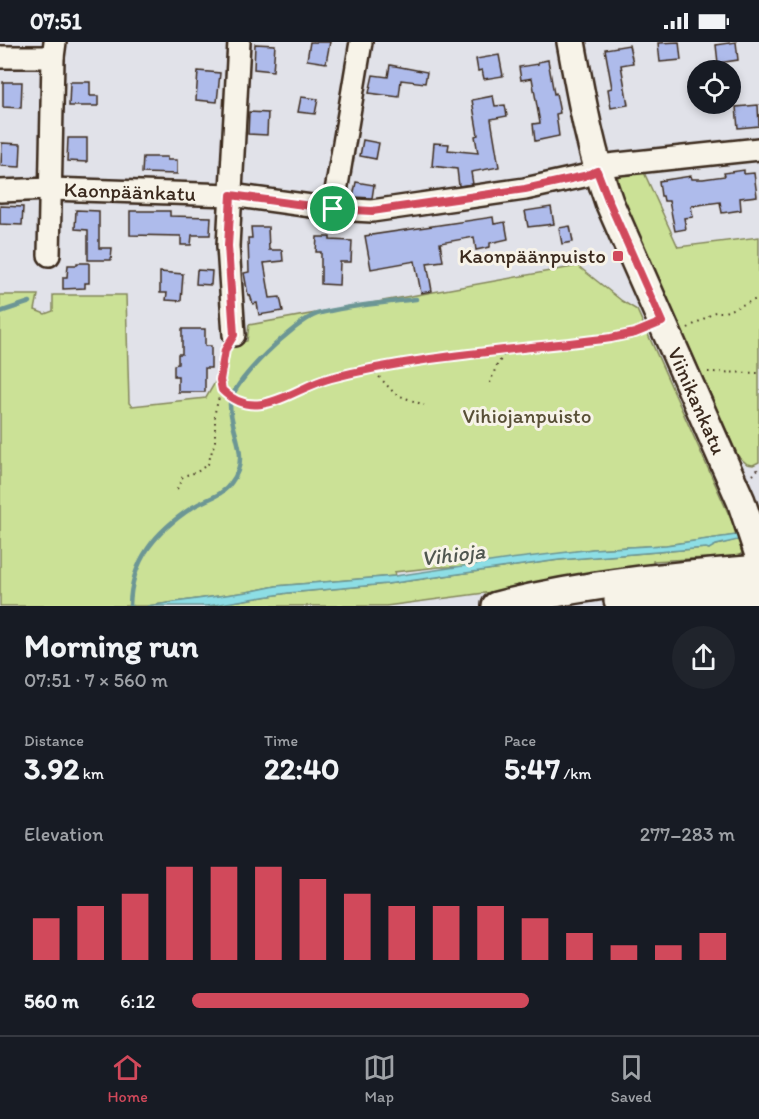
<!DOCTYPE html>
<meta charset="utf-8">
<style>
body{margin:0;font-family:Itim,sans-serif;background:#20242c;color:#f1f3f6;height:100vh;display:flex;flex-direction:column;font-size:22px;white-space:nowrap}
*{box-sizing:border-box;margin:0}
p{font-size:20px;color:#9ea1a6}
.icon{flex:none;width:33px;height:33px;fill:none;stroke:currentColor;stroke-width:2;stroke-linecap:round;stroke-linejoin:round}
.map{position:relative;height:564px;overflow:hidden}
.sheet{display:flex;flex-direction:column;background:#171b24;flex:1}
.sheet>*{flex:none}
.buttons{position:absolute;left:687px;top:18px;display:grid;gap:12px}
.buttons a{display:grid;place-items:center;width:54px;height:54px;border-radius:50%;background:#171b24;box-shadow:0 3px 9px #0003;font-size:30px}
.pin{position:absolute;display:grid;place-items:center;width:51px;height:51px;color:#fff;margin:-26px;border:3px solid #fff;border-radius:50%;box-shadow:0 2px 6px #0007}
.round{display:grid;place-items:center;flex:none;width:63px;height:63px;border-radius:32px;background:#20242c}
.overview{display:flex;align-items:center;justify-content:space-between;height:102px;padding:0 24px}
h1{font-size:33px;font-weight:800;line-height:45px}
.figures{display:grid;grid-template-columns:repeat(3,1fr);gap:9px;height:102px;padding:6px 24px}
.figures div{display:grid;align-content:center}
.figures b{font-size:30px;font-weight:800}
.figures small{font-size:16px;font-weight:400}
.figures p{font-size:16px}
.chart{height:168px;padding:12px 24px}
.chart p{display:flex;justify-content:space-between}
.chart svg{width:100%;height:108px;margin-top:6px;stroke:#d1495b;stroke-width:6}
ul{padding:0 24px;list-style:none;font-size:20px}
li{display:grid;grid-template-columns:96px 72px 1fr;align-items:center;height:45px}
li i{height:15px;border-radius:8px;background:#d1495b}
.status{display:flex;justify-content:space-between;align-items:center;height:42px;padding:0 30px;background:#171b24;direction:ltr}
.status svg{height:16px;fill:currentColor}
.menu{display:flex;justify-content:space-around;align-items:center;height:84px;border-top:2px solid #363941;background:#171b24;font-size:16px;color:#9ea1a6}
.menu a{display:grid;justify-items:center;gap:3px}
.menu .selected{color:#d1495b}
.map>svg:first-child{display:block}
.green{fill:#cbe196;stroke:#83865a;stroke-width:1.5}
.water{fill:#8ddee5;stroke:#6c9695;stroke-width:1.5}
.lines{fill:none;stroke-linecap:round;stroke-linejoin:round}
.stream{stroke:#6c9695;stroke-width:4.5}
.building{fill:#aebbeb;stroke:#3b2a1e;stroke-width:1.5}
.minor-casing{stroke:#3b2a1e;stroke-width:26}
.major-casing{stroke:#3b2a1e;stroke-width:32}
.path{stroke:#3b2a1e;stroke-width:2;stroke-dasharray:1.5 4.5;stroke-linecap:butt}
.minor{stroke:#f7f3e8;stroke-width:21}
.major{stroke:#f7f3e8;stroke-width:27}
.route-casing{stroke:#fff;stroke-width:12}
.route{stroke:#d1495b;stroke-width:8}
.poi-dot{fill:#d1495b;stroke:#f7f3e8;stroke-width:2}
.labels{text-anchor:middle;stroke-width:6;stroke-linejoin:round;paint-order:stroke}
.street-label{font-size:21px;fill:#3b2a1e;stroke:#f7f3e8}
.poi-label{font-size:21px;fill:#3b2a1e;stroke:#f7f3e8;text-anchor:end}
.park-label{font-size:21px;fill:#584f36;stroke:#f7f3e8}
.water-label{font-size:22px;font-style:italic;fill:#505750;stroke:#f7f3e8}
</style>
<div class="status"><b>07:51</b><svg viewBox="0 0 49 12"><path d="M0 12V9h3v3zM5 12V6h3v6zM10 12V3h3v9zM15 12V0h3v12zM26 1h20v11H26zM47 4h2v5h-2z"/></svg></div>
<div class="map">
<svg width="759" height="564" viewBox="0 0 759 564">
<rect width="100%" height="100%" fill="#e1e2e9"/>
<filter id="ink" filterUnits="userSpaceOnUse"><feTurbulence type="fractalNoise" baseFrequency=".0167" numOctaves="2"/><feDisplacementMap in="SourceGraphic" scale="12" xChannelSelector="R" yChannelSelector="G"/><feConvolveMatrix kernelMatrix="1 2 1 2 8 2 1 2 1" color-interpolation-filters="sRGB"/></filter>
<g filter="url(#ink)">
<g class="green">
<polygon points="642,126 678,205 759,195 759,420 753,423 747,422 738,414 618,145 618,132"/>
<polygon points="578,224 622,259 637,268 738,493 666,503 593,507 463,525 439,525 394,530 395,534 276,544 247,550 147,564 0,564 0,253 38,253 35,268 45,272 53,269 53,253 126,253 129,361 132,364 206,356 217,337 222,305 247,299 249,283"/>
<polygon points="739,497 742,511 735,517 722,519 707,516 653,519 653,523 598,536 386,564 208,564 288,551 387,542 559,518 706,506 709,507 713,504"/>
</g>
<polygon class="water" points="736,493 738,494 738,498 716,503 709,507 706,506 559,518 387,542 288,551 208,564 147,564 247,550 276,544 395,534 510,517 593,507 666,503"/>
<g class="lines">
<g class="stream">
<polyline points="0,270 30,260"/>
<path d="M130,564C131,518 156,489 193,465C206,457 222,454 231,441C252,414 230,390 230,362C231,340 296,279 317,272C349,263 384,261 416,257"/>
</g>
</g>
<g class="building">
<polygon points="310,0 330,0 326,21 307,18"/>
<polygon points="679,0 681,18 660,20 658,1"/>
<polygon points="736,0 738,18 718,21 716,3"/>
<polygon points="255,2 275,3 273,29 254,27"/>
<polygon points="629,3 633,21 621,23 628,63 611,66 608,47 612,46 605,7"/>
<polygon points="499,13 503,34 484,37 482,28 478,29 476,17"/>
<polygon points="548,18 554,52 556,51 560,71 556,72 559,94 535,99 533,82 540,81 532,36 521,38 519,25 538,22 538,20"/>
<polygon points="390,23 427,30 425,41 401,38 399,55 369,51 373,33 388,35"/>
<polygon points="198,29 220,31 217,60 196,58"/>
<polygon points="3,40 22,40 21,66 3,65"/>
<polygon points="70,40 90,40 90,54 98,54 98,64 69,64"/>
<polygon points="493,54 495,64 505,63 507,74 491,77 499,125 471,130 473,142 459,144 457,127 432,124 434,101 449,102 448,108 478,111 475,94 478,93 472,58"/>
<polygon points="301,55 318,57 315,72 298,70"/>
<polygon points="758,63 759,84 738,86 736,65"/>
<polygon points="249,70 268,71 267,93 248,92"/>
<polygon points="68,96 87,96 87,120 67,119"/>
<polygon points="363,98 379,101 376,117 360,114"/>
<polygon points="2,101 21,102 20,125 1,124"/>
<polygon points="143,115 167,115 167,118 177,118 177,132 142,131"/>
<polygon points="744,128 744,132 754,131 757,154 740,156 741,168 722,171 720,160 691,164 693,175 684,176 686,187 675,189 669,159 664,159 663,154 661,154 659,139 691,134 692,137 703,137 725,134 724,131"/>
<polygon points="356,140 374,143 372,156 353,155"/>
<polygon points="0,164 23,165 22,183 0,182"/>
<polygon points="551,165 554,182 528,185 525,169"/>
<polygon points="76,168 99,169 99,206 112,206 111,218 88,218 88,188 75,187"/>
<polygon points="130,169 170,169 170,174 211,175 210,193 192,193 191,203 181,203 181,194 130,193"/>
<polygon points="493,175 494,182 505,180 508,197 490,201 490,205 476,208 474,195 440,201 443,219 427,221 432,249 421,251 415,219 371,227 365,194"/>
<polygon points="570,184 573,200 562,202 559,186"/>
<polygon points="251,185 268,185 269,208 282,208 283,219 264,221 270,256 280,255 283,269 259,273 257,261 253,262 250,253 248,253 244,231 249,230 248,196 252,196"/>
<polygon points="317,195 330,195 330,198 352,199 351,220 340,220 339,243 321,242 321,210 316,210"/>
<polygon points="77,221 89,221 89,241 85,241 85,246 63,247 63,235 67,235 68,223 77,223"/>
<polygon points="197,228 212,229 211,243 196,242"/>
<polygon points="160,230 183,232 181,259 166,258 167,251 160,251"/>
<polygon points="182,287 205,287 205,304 211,304 211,326 205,326 205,350 178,350 178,334 174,334 174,323 178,322 178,312 182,312"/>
</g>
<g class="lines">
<g class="minor-casing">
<g id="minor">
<polyline points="0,15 53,15"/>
<path id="s1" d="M0,149L50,147L231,153L333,167L372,169L525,147L584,134L608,123L759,107"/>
<polyline points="333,167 361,0"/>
<polyline points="49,213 53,15 55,0"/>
<polyline points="234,293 228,204 239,0"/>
</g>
</g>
<g class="major-casing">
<g id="major">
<path id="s2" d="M571,0C581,54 590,108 609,160L741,459L759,513"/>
<polyline points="618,558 759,551"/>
<path d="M496,564C582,542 670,534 759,527"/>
</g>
</g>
<g class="path">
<polyline points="688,286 715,270 725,270 759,256"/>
<path d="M225,307L220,333L221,348C257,383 296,344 335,335C425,312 520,308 611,296L643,288"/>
<polyline points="371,326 395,352 424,363"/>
<polyline points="708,330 759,331"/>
<polyline points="490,341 496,325 506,309"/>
<polyline points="753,433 759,426"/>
<polyline points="177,447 183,434 197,430 208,422 215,399 215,370 221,348"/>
</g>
<use href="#minor" class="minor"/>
<use href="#major" class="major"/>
</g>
</g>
<g class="lines" filter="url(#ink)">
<g class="route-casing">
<path id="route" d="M597,129L609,160L662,280L635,291L611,296C518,308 422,313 331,336C294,345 257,383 222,348L220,338L225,308L234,293L228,204L231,153L333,167L372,169L525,147L584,134Z"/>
</g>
<use href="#route" class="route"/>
</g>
<rect class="poi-dot" x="612" y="208" width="12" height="12" rx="3"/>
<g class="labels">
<g class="street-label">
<text dy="7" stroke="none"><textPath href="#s1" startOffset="130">Kaonpäänkatu</textPath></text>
<text dy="7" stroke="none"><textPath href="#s2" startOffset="382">Viinikankatu</textPath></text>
</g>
<g class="poi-label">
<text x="606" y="221">Kaonpäänpuisto</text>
</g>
<g class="park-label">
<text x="527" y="381">Vihiojanpuisto</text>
</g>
<g class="water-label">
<text transform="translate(453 512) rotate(-7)" y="8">Vihioja</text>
</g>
</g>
</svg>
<div class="buttons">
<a><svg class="icon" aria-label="locate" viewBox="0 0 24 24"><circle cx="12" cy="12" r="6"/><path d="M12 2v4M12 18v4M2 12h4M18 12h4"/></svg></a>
</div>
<div class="pin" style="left:333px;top:167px;background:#1e9e55"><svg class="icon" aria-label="arrive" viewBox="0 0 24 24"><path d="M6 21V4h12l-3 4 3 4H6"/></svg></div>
</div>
<section class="sheet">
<div class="overview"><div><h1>Morning run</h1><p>07:51 · 7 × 560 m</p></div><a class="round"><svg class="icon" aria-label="share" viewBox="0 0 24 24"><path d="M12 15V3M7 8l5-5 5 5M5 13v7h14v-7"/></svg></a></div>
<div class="figures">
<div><p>Distance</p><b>3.92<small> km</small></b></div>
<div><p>Time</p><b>22:40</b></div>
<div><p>Pace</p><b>5:47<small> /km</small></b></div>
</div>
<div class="chart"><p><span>Elevation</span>277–283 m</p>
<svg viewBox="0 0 160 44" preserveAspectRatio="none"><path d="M5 44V27M15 44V22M25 44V17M35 44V6M45 44V6M55 44V6M65 44V11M75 44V17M85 44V22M95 44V22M105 44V22M115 44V27M125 44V33M135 44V38M145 44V38M155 44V33"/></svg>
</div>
<ul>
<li><b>560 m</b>6:12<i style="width:62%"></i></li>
</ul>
</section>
<nav class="menu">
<a class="selected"><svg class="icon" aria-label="home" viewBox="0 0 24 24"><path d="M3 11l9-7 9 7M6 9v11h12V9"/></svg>Home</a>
<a><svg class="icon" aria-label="map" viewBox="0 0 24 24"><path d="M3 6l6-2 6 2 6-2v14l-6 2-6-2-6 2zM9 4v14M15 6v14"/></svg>Map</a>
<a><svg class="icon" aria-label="saved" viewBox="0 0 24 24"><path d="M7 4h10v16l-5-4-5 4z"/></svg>Saved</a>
</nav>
